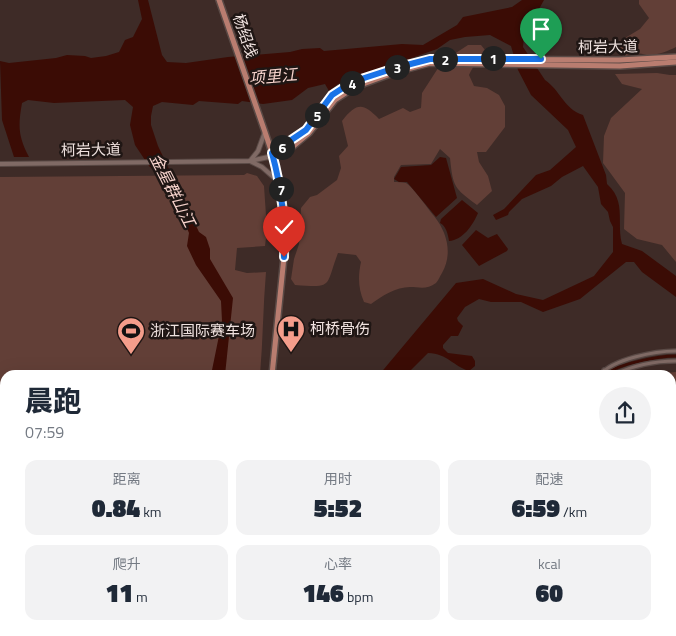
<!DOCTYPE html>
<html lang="zh">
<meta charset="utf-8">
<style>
body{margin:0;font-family:"Titillium Web","Noto Sans SC",sans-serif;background:#f2f2f3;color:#1f2937;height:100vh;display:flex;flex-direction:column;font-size:19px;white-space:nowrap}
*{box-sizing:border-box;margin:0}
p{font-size:16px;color:#747a83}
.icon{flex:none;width:28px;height:28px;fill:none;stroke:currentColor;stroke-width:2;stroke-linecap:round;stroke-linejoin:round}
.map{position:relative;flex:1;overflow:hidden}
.details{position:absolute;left:0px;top:370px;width:676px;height:266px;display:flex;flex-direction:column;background:#fff;border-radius:15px 15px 0 0;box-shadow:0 5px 20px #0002}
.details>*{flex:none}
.pin{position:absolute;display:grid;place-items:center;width:42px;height:42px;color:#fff;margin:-51px -21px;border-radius:50% 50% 50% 0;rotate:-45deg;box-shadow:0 0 5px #0007}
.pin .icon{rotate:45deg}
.km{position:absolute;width:25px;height:25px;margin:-12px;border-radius:50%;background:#222;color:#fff;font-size:14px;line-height:25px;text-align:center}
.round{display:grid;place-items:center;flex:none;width:52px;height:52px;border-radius:26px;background:#f2f2f3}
.head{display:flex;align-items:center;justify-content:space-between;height:85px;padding:0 25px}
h1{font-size:28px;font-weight:800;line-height:38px}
.metrics{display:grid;grid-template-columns:repeat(3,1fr);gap:8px;height:85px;padding:5px 25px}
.metrics div{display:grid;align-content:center;border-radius:12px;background:#f2f2f3;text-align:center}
.metrics b{font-size:25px;font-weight:800}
.metrics small{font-size:14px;font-weight:400}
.metrics p{font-size:14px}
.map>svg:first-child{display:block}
.green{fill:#623f37}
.water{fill:#3b0c05}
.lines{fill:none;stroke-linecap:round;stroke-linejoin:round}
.canal{stroke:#3b0c05;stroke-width:3}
.minor-casing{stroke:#5a4a46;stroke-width:5.5}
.tertiary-casing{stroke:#5a4a46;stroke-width:6}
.primary-casing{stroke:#5a4a46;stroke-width:8}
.minor{stroke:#806a65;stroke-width:3}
.tertiary{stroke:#806a65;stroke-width:4}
.primary{stroke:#b97d70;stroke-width:5}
.route-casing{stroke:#fff;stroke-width:10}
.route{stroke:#1a73e8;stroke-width:6}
.labels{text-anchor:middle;stroke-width:5;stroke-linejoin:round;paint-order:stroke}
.street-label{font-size:15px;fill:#efe2df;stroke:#1f1614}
.poi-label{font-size:15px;fill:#efe2df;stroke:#1f1614;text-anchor:start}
.water-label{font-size:16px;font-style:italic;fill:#f7d3cc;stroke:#1f1614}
</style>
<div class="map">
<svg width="676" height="636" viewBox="0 0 676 636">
<rect width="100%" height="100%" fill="#3e2b27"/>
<g class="green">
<path d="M639,0H676V47C668,51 656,56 647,55C637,53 636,53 626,56L618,50L625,38L640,29L649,18L639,4Z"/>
<path d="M468,45H481L485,50C481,61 474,63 469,75L474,86L487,88L499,95L505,106V127L486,152H477L479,162L488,176L492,191L477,205C454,188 453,187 450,158L440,149L431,164L401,165L394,177V182C397,182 403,182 406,183C413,187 428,209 434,216C447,232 453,254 442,273C440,276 438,281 436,283C427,290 419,287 410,287C396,287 382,296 371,304L364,302C358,288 358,276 361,262L356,255L338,253C325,287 334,288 295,285L291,279L294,259L299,244L301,208L310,197L317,195L337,180L341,168L339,156L348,146L342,121C357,102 363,103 379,119L403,108L410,112L421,108L422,93L442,62Z"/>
<polygon points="657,73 670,75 676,75 676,262 662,245 637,239 624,229 625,193 603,163 604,136 611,118 642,89 622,84 615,74"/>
<path d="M247,173L257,176L264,186L267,230L265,246L237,248L235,270L247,273L266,272C263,306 263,340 260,375H5V559L0,548V177L244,175Z"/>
<polygon points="676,372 676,450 671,450 671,375 644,375"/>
<polygon points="676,515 676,612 675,611 676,636 590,636 583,631 671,631 671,519"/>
<polygon points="429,631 483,631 482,636 428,636"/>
</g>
<g class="water">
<path d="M138,0H148L162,55L167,62L186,63L228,57L290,52L302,49L320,48L324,51L402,44L423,45L457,25L463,17L512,7L522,0H544L524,36L523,47L545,80C560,90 564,109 583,115L606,175L607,184C627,202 616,222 622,244L642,251L676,276V297L642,272L634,262H626L580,299L543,312L521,302H491L479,299L465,307L457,318L458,321L463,326L458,336H451L443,345V348L448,353L472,356L475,361V366L469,371C453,366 448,354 428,353L406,375H379L456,283L483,279L516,294L543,300L594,276L613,252V227L610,221L608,212L601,204L598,187L583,166L562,177L551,186L522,199L509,212L508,215L496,220L493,215L504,209L536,175L550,170L576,147L568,130L531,95L518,70L511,46L490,35L465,37L450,40L437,49L338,84L329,91L325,84L308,88L292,100L263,104L242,101L238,104L199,101L193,105L162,102L153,106L151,116V125L158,146L199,232L206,237L210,249V259L233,298L225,375H211L222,321L221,301L196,265L187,246L189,233L165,174L156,172L149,166L135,145L130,125L133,107L125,100L54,103L28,100L22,103C18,126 18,136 29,157H14L2,120L0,61L9,63L56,58L67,55L85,56L91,58L106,56L119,52L125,40L133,37L142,19Z"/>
<polygon points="440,157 446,158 457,198 436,217 407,182 399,182 394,179 401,167 431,165"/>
<path d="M462,200L478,213C473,225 463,240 449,241C448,234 446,226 440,223L441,219Z"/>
<polygon points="476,230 488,238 497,234 508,249 507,251 479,266 462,245"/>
</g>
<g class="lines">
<g class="canal">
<path d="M605,375C616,364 660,356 676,356"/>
<polyline points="314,631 314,636"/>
<polyline points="515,631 515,636"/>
<polyline points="218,636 219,631"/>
</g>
<g class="minor-casing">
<g id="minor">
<polyline points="604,370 608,375"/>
<path d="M600,375C613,359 655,351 676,351"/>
<path d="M613,375C632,366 655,361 676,361"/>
<polyline points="0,597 4,592"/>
<polyline points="309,631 310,636"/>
<polyline points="319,631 320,636"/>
<polyline points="362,631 362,636"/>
<polyline points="378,631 379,636"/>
<polyline points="512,631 512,636"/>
<polyline points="150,636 159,631"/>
</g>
</g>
<g class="tertiary-casing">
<g id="tertiary">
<polyline points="250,161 262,167 278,181"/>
<polyline points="250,161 258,151 265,132"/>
<polyline points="0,164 250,161 273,156"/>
<polyline points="671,468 676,467"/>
<polyline points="0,564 5,578"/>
<polyline points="21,631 22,636"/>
</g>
</g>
<g class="primary-casing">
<g id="primary">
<polyline points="219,0 265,132 273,156 283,201 285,227 284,257 272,375"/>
<polyline points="272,153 306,131 332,95 353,82 395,67 429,59 619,60 676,57"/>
<polyline points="273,159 291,148 309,133 335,100 355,87 396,72 430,63 620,66 676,62"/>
<polyline points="230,635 235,631"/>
</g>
</g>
<use href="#minor" class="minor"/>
<use href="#tertiary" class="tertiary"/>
<use href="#primary" class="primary"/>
</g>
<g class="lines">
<g class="route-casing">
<path id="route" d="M284,257C285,220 282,190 272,153L306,130L332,95L352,82L395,68L430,59H541"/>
</g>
<use href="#route" class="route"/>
</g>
<defs>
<g id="hospital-pin" transform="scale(1.4375)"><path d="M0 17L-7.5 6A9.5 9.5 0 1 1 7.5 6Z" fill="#f49d8b" stroke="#1f1614"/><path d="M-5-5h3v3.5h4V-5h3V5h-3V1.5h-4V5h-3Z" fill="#111"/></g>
<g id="stadium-pin" transform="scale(1.4375)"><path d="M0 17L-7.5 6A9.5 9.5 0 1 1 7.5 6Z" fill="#f49d8b" stroke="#1f1614"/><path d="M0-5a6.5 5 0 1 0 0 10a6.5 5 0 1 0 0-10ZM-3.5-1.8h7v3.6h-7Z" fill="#111"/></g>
</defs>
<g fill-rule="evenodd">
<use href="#hospital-pin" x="291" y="329"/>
<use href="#stadium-pin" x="131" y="331"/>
</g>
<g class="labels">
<g class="street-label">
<text transform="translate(245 36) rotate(71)" y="5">杨绍线</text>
<text transform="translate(608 47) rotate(-1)" y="5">柯岩大道</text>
<text transform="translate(91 150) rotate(-1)" y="5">柯岩大道</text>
</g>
<g class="poi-label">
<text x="310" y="334">柯桥骨伤</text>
<text x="150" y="336">浙江国际赛车场</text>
</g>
<g class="water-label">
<text transform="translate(273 76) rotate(-5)" y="6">项里江</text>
<text transform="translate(173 190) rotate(63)" y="6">金星群山江</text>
</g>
</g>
</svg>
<div class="pin" style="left:541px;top:59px;background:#1e9e55"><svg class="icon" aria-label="arrive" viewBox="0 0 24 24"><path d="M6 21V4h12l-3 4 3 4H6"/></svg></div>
<div class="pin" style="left:284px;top:257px;background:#d93025"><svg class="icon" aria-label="check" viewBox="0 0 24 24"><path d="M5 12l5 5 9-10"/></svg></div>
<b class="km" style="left:493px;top:58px">1</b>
<b class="km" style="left:445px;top:59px">2</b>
<b class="km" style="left:397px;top:67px">3</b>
<b class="km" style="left:352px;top:83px">4</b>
<b class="km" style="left:317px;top:115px">5</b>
<b class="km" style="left:282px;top:147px">6</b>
<b class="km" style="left:281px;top:189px">7</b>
<section class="details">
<div class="head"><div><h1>晨跑</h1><p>07:59</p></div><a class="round"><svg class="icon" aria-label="share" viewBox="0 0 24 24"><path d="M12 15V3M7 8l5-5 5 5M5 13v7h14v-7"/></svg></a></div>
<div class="metrics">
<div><p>距离</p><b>0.84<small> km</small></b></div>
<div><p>用时</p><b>5:52</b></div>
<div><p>配速</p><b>6:59<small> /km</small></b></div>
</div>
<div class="metrics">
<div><p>爬升</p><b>11<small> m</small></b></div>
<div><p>心率</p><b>146<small> bpm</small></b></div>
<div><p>kcal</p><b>60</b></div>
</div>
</section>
</div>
